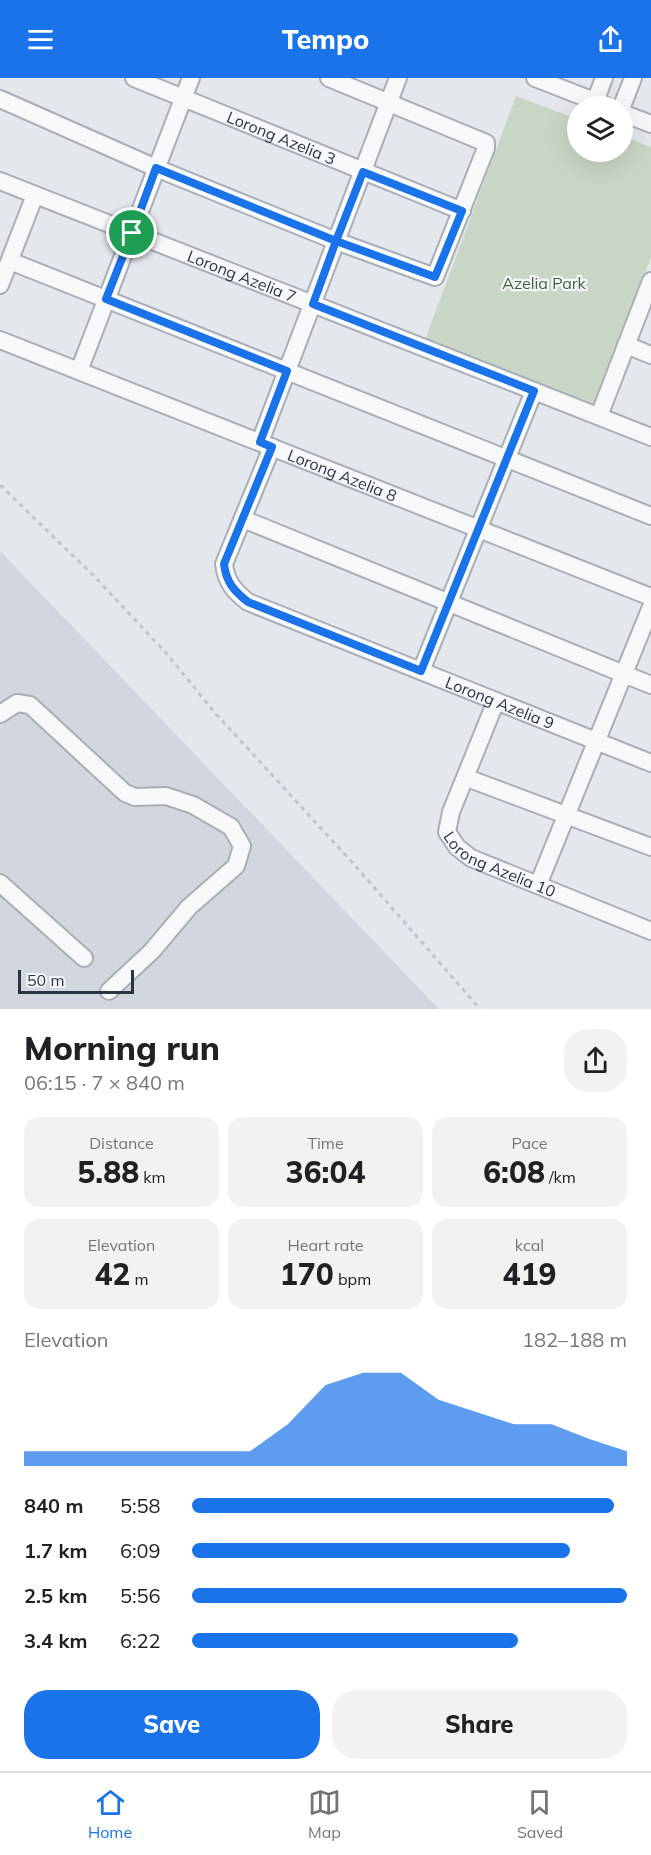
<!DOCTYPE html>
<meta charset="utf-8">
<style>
body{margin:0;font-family:Mulish,sans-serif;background:#f2f2f2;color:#202124;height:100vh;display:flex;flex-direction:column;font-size:22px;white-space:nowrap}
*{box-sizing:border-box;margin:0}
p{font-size:20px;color:#757577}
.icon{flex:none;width:33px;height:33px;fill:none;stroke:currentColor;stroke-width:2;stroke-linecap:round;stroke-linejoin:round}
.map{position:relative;height:931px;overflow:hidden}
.panel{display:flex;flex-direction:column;background:#fff;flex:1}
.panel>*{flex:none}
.fabs{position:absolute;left:567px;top:18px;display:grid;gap:12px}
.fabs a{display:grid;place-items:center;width:66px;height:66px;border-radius:50%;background:#fff;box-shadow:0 6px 24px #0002;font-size:30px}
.scale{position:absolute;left:18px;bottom:15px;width:116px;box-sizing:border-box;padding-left:6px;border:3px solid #2b3445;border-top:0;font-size:16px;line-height:21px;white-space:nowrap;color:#2b3445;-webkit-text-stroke:4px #f4f6f9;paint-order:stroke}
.pin{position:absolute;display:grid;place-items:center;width:51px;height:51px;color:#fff;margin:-26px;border:3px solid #fff;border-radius:50%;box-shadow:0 2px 6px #0007}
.round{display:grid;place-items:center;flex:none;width:63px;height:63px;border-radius:24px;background:#f2f2f2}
.overview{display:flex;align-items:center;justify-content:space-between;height:102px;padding:0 24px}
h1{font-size:33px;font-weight:800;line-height:45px}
.stats{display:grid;grid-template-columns:repeat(3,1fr);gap:9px;height:102px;padding:6px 24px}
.stats div{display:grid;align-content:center;border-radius:15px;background:#f2f2f2;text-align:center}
.stats b{font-size:30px;font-weight:800}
.stats small{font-size:16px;font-weight:400}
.stats p{font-size:16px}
.chart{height:168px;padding:12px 24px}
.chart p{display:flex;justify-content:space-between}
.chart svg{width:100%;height:108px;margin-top:6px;fill:#1a73e8;opacity:.7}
.action{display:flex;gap:12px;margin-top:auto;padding:12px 24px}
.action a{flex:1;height:69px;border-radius:24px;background:#1a73e8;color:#fff;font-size:24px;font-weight:800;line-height:69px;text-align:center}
.action a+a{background:#f2f2f2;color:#202124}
ul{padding:0 24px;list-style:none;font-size:20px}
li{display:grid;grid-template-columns:96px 72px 1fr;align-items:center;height:45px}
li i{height:15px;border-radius:8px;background:#1a73e8}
header{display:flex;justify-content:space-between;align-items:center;height:78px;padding:0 24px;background:#1a73e8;color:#fff;font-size:27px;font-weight:800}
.tabs{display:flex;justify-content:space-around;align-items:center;height:84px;border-top:2px solid #e0e0e0;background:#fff;font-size:16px;color:#757577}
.tabs a{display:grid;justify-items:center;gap:3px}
.tabs .current{color:#1a73e8}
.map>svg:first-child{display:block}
.built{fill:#d2d6de}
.green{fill:#c9d6c5}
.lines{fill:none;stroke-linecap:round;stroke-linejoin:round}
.minor-casing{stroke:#a9aeb7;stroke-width:20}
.path{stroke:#c2c5cb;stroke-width:3;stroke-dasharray:4.5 4.5;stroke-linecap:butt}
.minor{stroke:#f7f8fa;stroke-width:16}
.route-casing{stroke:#fff;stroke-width:12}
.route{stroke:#1a73e8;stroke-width:8}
.labels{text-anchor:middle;stroke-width:4.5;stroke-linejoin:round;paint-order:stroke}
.street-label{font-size:16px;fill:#2b3445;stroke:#f4f6f9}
.park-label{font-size:16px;fill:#3f6138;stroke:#f4f6f9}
</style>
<header><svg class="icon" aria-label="menu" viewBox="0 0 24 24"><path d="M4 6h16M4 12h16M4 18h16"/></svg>Tempo<svg class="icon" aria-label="share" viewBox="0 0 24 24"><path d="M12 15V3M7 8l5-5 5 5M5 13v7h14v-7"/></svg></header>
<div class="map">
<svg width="651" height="931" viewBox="0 0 651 931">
<rect width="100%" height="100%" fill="#e4e7ec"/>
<polygon class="built" points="0,474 2,475 439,931 0,931"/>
<polygon class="green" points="516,18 577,41 578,74 622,74 623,58 651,69 651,179 596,326 425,262"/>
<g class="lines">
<g class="minor-casing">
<g id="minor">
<path id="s1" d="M134,0L462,133"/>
<polyline points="535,0 607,28"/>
<polyline points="0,21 156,90 336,163 435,199 486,70 486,65 329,0"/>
<polyline points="595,24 604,0"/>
<polyline points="622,28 633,0"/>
<polyline points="622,35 651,46"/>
<path id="s2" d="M0,103L651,359"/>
<polyline points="10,183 651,438"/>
<polyline points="0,207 35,117"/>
<path id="s3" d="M0,262L651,519"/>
<polyline points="626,267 651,277"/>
<polyline points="79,293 191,0"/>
<polyline points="599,338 651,203"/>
<polyline points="260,364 398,0"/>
<path id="s4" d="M272,369L224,486C226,504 234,513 248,524L651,685"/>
<polyline points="243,441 651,607"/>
<polyline points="421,593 534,313"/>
<path id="s5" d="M496,623L451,734L447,754L457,769L471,780L651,853"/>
<polyline points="0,636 17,625 30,627 125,715 135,719 166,718 193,727 231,749 242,768 236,788 189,829 152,873 109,913"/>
<polyline points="467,700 651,769"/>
<polyline points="0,805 84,880"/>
<polyline points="538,807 651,529"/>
</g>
</g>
<polyline class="path" points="0,407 94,498 167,576 216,636 351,783 480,931"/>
<use href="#minor" class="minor"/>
</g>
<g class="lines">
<g class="route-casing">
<path id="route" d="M132,155L106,221L287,293L260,364L272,369L224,486C226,504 234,513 248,524L421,593L534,313L313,226L336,163L435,199L462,133L363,94L336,163L156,90L132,155"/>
</g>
<use href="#route" class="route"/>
</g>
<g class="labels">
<g class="street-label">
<text dy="6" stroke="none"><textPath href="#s1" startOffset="159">Lorong Azelia 3</textPath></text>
<text dy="6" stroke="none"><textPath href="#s2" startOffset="260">Lorong Azelia 7</textPath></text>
<text dy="6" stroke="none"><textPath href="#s3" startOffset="368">Lorong Azelia 8</textPath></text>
<text dy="6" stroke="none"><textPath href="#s4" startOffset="444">Lorong Azelia 9</textPath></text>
<text dy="6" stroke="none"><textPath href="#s5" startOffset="204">Lorong Azelia 10</textPath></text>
</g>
<g class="park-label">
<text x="544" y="211">Azelia Park</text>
</g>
</g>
</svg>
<div class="fabs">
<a><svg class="icon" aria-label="layers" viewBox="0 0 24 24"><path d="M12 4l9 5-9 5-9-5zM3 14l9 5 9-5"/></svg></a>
</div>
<div class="scale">50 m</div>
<div class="pin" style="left:132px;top:155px;background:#1e9e55"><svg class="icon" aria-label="arrive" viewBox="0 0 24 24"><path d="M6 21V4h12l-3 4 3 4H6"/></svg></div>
</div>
<section class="panel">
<div class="overview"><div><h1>Morning run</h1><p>06:15 · 7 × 840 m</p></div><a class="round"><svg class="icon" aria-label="share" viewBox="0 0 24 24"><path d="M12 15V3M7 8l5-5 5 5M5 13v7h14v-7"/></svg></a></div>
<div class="stats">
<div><p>Distance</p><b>5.88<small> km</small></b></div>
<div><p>Time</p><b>36:04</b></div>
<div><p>Pace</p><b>6:08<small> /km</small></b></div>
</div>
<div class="stats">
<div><p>Elevation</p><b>42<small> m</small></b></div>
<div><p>Heart rate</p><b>170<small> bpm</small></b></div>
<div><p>kcal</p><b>419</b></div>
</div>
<div class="chart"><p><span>Elevation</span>182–188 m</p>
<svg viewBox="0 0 160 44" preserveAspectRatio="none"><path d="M0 44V38L10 38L20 38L30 38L40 38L50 38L60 38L70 27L80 11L90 6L100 6L110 17L120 22L130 27L140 27L150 33L160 38V44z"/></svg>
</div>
<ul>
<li><b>840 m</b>5:58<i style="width:97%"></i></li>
<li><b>1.7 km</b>6:09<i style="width:87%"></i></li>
<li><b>2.5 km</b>5:56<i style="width:100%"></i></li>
<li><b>3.4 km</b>6:22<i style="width:75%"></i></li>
</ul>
<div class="action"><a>Save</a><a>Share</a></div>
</section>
<nav class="tabs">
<a class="current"><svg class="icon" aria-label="home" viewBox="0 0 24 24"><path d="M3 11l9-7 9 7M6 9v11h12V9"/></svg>Home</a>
<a><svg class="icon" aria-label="map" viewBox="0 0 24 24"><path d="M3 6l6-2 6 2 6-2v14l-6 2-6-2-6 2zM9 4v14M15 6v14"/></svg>Map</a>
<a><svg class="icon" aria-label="saved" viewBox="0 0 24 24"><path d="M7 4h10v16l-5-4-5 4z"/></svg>Saved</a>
</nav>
